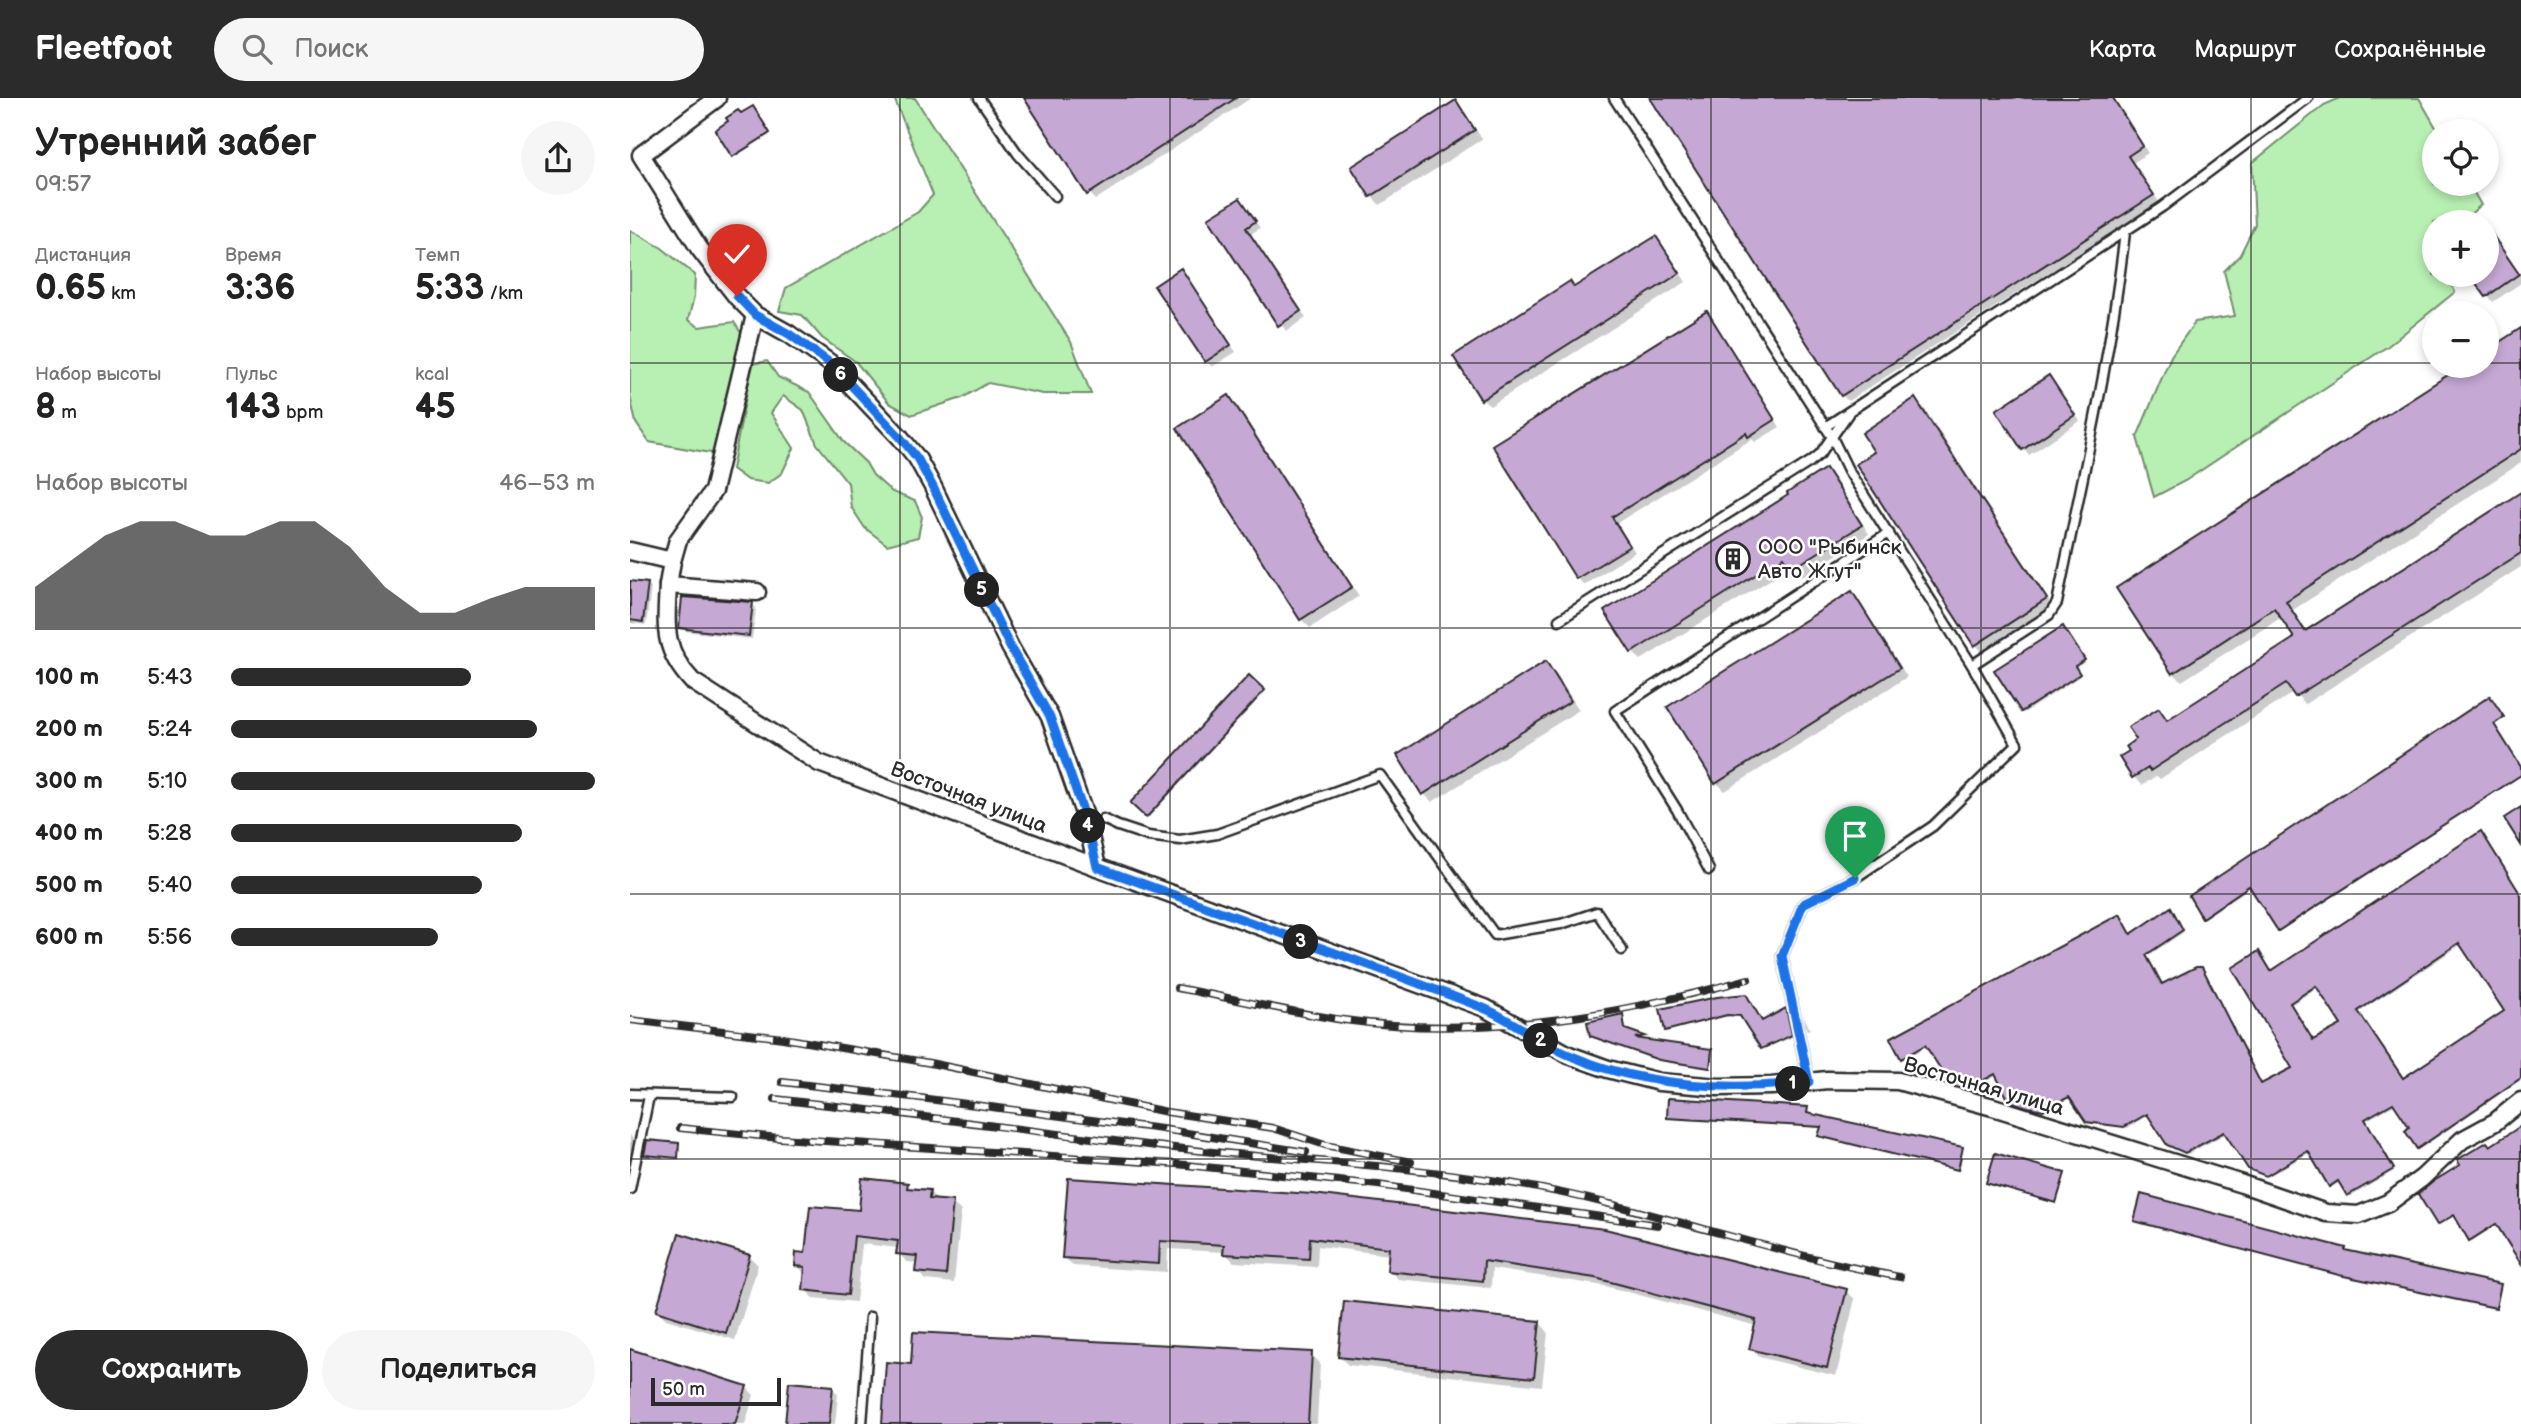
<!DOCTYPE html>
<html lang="ru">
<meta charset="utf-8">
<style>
body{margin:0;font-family:"Balsamiq Sans",sans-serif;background:#f6f6f6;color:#222;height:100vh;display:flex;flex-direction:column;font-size:26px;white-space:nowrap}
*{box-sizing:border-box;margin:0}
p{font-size:23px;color:#767676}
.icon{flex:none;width:38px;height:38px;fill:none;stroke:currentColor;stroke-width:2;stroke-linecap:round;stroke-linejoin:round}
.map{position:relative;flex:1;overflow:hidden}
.drawer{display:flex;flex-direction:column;background:#fff;width:630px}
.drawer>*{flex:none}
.fabs{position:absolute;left:1792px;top:21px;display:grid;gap:14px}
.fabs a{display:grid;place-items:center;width:77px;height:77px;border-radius:50%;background:#fff;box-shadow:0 4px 10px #0003;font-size:35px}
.scale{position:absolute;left:21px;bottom:18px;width:130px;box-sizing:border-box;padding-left:7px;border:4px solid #2b2b2b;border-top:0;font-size:19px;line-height:24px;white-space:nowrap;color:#2b2b2b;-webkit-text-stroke:5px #fff;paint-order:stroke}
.pin{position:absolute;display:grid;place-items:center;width:60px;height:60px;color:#fff;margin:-72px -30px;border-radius:50% 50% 50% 0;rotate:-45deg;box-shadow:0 0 7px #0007}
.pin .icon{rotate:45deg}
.km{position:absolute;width:35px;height:35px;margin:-18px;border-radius:50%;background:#222;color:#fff;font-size:19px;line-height:35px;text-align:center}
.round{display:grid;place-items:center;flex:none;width:74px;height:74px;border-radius:37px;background:#f6f6f6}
.head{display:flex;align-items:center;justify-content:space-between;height:119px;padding:0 35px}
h1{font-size:38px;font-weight:700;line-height:52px}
.stats{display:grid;grid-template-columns:repeat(3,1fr);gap:10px;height:119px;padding:7px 35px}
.stats div{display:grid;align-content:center}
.stats b{font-size:35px;font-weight:700}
.stats small{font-size:19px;font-weight:400}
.stats p{font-size:19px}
.chart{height:196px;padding:14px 35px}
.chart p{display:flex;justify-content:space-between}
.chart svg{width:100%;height:126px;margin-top:7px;fill:#2b2b2b;opacity:.7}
.action{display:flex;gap:14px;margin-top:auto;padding:14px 35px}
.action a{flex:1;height:80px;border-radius:42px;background:#2b2b2b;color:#fff;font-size:28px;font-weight:700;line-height:80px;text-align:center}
.action a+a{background:#f6f6f6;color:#222}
ul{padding:0 35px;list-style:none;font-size:23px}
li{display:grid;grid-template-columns:112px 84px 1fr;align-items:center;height:52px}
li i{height:18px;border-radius:9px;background:#2b2b2b}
header{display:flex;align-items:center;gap:42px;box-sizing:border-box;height:98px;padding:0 35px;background:#2b2b2b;color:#fff}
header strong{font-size:33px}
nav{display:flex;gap:38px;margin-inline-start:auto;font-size:24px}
.search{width:490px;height:63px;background:#f6f6f6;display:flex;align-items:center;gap:18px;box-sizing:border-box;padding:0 24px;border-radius:38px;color:#767676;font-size:26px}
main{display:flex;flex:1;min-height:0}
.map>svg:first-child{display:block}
.green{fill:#b8efb2;stroke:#728d6e;stroke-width:2}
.shadow{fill:#0003;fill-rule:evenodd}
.building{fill:#c6a8d4;stroke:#2b2b2b;stroke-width:2;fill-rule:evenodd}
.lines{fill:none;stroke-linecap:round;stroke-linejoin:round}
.service-casing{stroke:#2b2b2b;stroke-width:13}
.minor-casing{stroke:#2b2b2b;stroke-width:21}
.service{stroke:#fff;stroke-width:8}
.minor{stroke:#fff;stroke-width:16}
.rail-casing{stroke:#2b2b2b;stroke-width:8}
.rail{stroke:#fff;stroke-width:5;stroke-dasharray:16;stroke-linecap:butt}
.route-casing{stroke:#fff;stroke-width:14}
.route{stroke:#1a73e8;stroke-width:9}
.grid{fill:none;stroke:#2b2b2b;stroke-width:2;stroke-opacity:0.55}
.labels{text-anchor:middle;stroke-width:5;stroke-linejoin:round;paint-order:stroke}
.poi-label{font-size:21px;fill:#2b2b2b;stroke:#fff;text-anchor:start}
.street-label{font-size:21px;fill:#2b2b2b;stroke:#fff}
</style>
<header>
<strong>Fleetfoot</strong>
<div class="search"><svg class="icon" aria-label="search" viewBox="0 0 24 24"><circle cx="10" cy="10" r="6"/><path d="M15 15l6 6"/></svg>Поиск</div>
<nav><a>Карта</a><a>Маршрут</a><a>Сохранённые</a></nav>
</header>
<main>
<section class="drawer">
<div class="head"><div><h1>Утренний забег</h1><p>09:57</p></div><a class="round"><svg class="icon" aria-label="share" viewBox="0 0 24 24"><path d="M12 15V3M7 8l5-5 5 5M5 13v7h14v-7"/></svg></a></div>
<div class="stats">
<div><p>Дистанция</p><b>0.65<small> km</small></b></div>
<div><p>Время</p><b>3:36</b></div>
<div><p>Темп</p><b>5:33<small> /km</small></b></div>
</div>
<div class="stats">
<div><p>Набор высоты</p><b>8<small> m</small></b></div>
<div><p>Пульс</p><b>143<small> bpm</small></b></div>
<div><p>kcal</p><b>45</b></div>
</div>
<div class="chart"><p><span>Набор высоты</span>46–53 m</p>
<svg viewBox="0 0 160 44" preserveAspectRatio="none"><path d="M0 44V29L10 20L20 11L30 6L40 6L50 11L60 11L70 6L80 6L90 15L100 29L110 38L120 38L130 33L140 29L150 29L160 29V44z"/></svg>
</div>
<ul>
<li><b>100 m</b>5:43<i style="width:66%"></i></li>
<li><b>200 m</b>5:24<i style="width:84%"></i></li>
<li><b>300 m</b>5:10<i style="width:100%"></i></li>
<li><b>400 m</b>5:28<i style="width:80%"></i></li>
<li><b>500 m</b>5:40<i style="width:69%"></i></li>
<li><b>600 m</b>5:56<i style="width:57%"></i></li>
</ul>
<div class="action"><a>Сохранить</a><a>Поделиться</a></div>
</section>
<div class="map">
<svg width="1891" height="1326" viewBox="0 0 1891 1326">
<rect width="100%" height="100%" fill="#fff"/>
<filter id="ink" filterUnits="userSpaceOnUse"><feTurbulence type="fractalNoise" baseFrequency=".0143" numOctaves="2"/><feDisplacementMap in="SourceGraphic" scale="14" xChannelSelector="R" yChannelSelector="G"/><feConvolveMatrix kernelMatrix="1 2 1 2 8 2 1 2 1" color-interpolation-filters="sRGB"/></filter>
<g filter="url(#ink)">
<g class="green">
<polygon points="264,0 285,0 441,244 461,296 413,296 358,285 332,300 281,317 259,305 226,264 192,240 172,217 149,213 156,190 288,114 303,97"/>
<polygon points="1710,0 1789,0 1808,33 1804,33 1804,86 1839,86 1851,107 1831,124 1804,124 1804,177 1817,177 1825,194 1758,248 1555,383 1524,399 1507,339 1541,258 1565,224 1605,218 1594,173 1610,157 1625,126 1622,65 1694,7"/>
<polygon points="0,132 32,150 65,177 64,199 58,222 69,229 104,224 115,241 87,356 19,344 6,325 0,298"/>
<polygon points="137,263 148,279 179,294 214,344 236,365 243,377 262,394 285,403 292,419 288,439 257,447 235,430 221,409 218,385 187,346 173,312 153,298 141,315 164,350 152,375 138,385 117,382 102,371 122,266"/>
</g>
<g class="shadow">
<polygon points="396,0 621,0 465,102"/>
<polygon points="1022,0 1483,0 1518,55 1503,65 1529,104 1218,303 1212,297"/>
<polygon points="826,5 834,13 852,41 750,107 741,98 723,70"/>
<polygon points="124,11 140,37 105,59 111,17"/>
<polygon points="610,102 630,130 621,136 676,220 656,233 580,121"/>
<polygon points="1857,129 1891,178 1891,185 1863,204 1842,177 1857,177"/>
<polygon points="1026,140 1033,148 1056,184 860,308 852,301 946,191"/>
<polygon points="550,172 606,254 582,269 576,263"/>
<polygon points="1076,215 1083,221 1150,329 1125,344 1122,341 987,425 1005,454 954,487 947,480 864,348"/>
<polygon points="1891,232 1891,365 1663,512 1677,534 1891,396 1891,469 1675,606 1664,594 1530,681 1527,678 1512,687 1504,679 1502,653 1529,612 1539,622 1666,540 1652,519 1552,583 1543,575 1489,490 1835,268 1857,268 1857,254"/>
<polygon points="1419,279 1450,323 1399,357 1393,351"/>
<polygon points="599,299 608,308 729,498 680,530 671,521 550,331"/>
<polygon points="1285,302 1294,310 1424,511 1354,556 1346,547 1228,366 1247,354"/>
<polygon points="1196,372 1205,381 1239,436 1172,479 1162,468 1011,562 1002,554 1160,398"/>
<polygon points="0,484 17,486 21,490 16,527 0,525"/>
<polygon points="1221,495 1230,504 1277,579 1095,693 1086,684"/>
<polygon points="122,506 126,510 122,541 55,533 51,529"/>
<polygon points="1434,531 1455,564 1445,570 1450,578 1394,615 1366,573"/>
<polygon points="916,565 925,574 949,612 802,704 794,696"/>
<polygon points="619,580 635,594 518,720 503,705"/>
<polygon points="1860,601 1874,621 1864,628 1891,671 1891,678 1650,833 1621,789 1575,820 1573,819"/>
<path d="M1852,737L1891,799V962L1882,968L1891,982L1790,1051L1782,1030L1766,1006L1735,1023L1764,1073L1720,1099L1711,1084L1702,1089L1700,1088L1681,1054L1639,1078L1621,1072L1597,1035L1558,1056L1541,1048L1519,1017L1497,1030L1460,1025L1441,999L1415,1013L1382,1004L1368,977L1344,990L1322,985L1297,948L1274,961L1262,941L1501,838L1543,813L1554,834L1516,859L1532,888L1632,988L1664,971L1641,875ZM1832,846L1877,913L1773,982L1728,915ZM1688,889L1713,927L1683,944L1661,907Z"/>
<polygon points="1087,900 1132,925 1156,912 1163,939 1134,951 1112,919 1100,918 1037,932"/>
<polygon points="1173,917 1180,931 1177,932 1176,931"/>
<polygon points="992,918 996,933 1014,939 1004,942 1081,953 1081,970 1031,962 962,937"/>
<polygon points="1177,1011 1178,1017 1332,1051 1329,1072 1192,1039 1192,1030 1039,1019"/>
<polygon points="1891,1030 1891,1162 1869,1126 1842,1143 1826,1117 1809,1127 1808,1126 1860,1050"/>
<polygon points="0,1036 4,1044 2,1056 0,1056"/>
<polygon points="48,1047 48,1061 16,1056"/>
<polygon points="439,1082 1216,1193 1225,1201 1206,1278 1129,1259 1121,1250 1127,1228 975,1188 862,1171 861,1190 768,1181 759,1172 760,1157 688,1148 687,1169 604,1164 594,1154 538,1151 537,1174 443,1168 434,1159"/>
<polygon points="277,1087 282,1092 299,1093 307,1102 322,1105 331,1113 324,1185 296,1182 287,1173 288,1165 277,1164 268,1155 269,1150 232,1146 226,1204 183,1200 175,1191 175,1176 167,1167 230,1114"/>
<polygon points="1512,1099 1717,1153 1871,1187 1867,1210 1712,1177"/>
<polygon points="119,1158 128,1167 105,1242 36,1221 28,1213"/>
<polygon points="910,1225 918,1234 912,1288 718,1267 710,1259"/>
<polygon points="0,1253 116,1289 124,1297 115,1326 0,1326"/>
<polygon points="681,1256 690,1265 687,1326 254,1326 283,1268"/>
<polygon points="202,1290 208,1296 205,1326 157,1326"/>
<polygon points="1143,1324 1238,1326 1142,1326"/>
</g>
<g class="building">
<polygon points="394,0 606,0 457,97"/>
<polygon points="1020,0 1483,0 1513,48 1498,58 1524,97 1211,298"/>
<polygon points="826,2 845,32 740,99 721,69"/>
<polygon points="123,8 140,35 102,59 85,32 98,23 96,20 108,12 111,15"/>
<polygon points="610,100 626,123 616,130 671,213 648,228 578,120"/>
<polygon points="1857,129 1889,176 1856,199 1840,177 1857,177"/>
<polygon points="1026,138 1050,175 851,302 823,258 940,183 944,189"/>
<polygon points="551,170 601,247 575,264 524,188"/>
<polygon points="1077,213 1145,322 1118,339 1116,335 982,419 1000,448 946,481 862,347"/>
<polygon points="1891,230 1891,351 1656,503 1675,533 1891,394 1891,455 1665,599 1656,586 1520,673 1518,670 1502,680 1489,659 1499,653 1496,648 1506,641 1498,629 1529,610 1537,622 1664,540 1644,510 1542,576 1486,490 1832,268 1857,268 1857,252"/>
<polygon points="1419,277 1445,317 1392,352 1366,312"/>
<polygon points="599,297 722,489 670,522 547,330"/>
<polygon points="1285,300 1417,501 1344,548 1226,366 1244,354 1232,335"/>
<polygon points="1196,370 1232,427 1162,471 1154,459 1001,555 974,513 1158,397 1157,395"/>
<polygon points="0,483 18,485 13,524 0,522"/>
<polygon points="1222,493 1270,570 1085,686 1037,609"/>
<polygon points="52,499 123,504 119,538 49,530"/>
<polygon points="1433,528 1455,562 1445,568 1450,576 1391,614 1364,572"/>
<polygon points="916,563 941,603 792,697 767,657"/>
<polygon points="619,577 635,592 516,720 500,705"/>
<polygon points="1860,598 1874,619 1864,626 1891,669 1891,677 1648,833 1619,788 1572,820 1559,798"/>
<polygon points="1891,709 1891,747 1874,720"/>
<path d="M1851,733L1891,797V980L1787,1051L1775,1033L1779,1029L1763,1005L1735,1021L1764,1071L1717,1098L1708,1083L1699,1089L1678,1053L1636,1078L1618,1071L1594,1034L1555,1055L1537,1047L1517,1016L1494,1029L1456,1024L1439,999L1413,1012L1397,1009L1379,1003L1365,976L1341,989L1319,984L1295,947L1271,961L1260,940L1490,816L1501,836L1541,809L1553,832L1516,857L1532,886L1566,869H1572L1631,986L1662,970L1602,870L1629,853L1641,873ZM1829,845L1874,913L1773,980L1728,913ZM1686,888L1711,927L1683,942L1660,905Z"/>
<polygon points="1116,896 1132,923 1156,910 1162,937 1131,951 1110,918 1097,917 1035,933 1030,911 1087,899"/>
<polygon points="993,916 995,931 1015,938 1005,940 1082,951 1080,970 1029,962 960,938 957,924"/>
<polygon points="1038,1000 1178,1009 1177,1015 1333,1049 1328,1072 1188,1038 1191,1029 1037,1020"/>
<polygon points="1891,1028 1891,1166 1866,1126 1839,1143 1824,1117 1807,1127 1788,1096 1804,1083 1830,1067 1827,1062 1857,1044 1860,1048"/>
<polygon points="17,1042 49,1045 48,1060 14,1057"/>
<polygon points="1365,1055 1435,1075 1426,1105 1356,1085"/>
<polygon points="232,1080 278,1085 277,1090 300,1092 299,1101 323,1103 316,1177 285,1174 287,1158 266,1156 268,1143 224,1138 218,1197 173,1192 175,1169 165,1168 166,1154 175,1155 180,1108 229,1112"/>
<polygon points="438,1080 683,1096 975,1131 1217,1191 1197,1270 1119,1251 1126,1222 965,1180 854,1163 853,1183 757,1173 759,1150 680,1140 679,1161 593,1156 594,1147 530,1143 529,1166 432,1160"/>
<polygon points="1511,1096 1716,1150 1715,1152 1871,1186 1866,1210 1709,1177 1504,1123"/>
<polygon points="49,1135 120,1157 96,1235 26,1213"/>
<polygon points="714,1203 910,1223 904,1280 708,1259"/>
<polygon points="283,1234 682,1254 678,1326 252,1326 256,1264 281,1266"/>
<polygon points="0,1251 117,1288 105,1326 0,1326"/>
<polygon points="159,1284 203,1288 199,1326 155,1326"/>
</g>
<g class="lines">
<g class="service-casing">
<g id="service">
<polyline points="349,0 388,56 425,98"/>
<path d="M984,0L1202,339L1218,372L1342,567L1419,517L1427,505C1452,381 1481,259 1495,134"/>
<polyline points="1195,329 1532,109 1678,0"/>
<polyline points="929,522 1180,364 1190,356 1218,316"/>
<polyline points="473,721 488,728 518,738 550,742 587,736 750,677 865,837 931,826 967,814 992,852"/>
<polyline points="1079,772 1047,712 985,613 1259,435"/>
<polyline points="1179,984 1152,858 1173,806 1225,780 1303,728 1387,646 1342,567"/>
<polyline points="0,996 103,999"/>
<polyline points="0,1091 19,998"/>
<polyline points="232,1326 240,1219"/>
</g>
</g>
<g class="minor-casing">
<g id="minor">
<polyline points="87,0 11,57 69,150 107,199 125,217 159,236 200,265 270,339 287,360 303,389 380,549 420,619 456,721 467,769"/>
<polyline points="0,453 42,463 38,487 127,494"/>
<polyline points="42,463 48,442 83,393 125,217"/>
<path d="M38,487C36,528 32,551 62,583L189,665L467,769L855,910L939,957L978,971L1029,984L1088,989L1142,988L1197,982L1268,983L1363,1009L1612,1086L1696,1115L1729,1117L1758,1105L1792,1080L1832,1042L1865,1024L1891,1003"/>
</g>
</g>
<use href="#service" class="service"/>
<use href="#minor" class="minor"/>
<g class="rail-casing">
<g id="rail">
<path d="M547,890C602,900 658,914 714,922C850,941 987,918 1118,881"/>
<polyline points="0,922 153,940 300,965 537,1014 643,1030 695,1047 781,1064"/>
<polyline points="152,984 290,1000 532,1031 676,1054"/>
<path d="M145,1001C273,1015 399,1033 526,1048C644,1062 763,1065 880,1085C1012,1107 1138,1155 1270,1179"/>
<polyline points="50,1030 150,1040 546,1066 748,1087 1028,1127"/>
</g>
</g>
<use href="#rail" class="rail"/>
</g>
</g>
<g class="lines" filter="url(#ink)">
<g class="route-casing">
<path id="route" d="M107,198L125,217L159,236L200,265L270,339L287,360L303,389L380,549L420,619L456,721L467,769C595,816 724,860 851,909C882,921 908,944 939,957C1015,990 1098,993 1179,984L1152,858L1173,806L1225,780"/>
</g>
<use href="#route" class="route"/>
</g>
<path class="grid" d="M270,0V1326M540,0V1326M810,0V1326M1081,0V1326M1351,0V1326M1621,0V1326M0,265H1804M1857,265H1891M0,530H1891M0,796H1891M0,1061H1891"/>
<defs>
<g id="building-ring" transform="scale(1.75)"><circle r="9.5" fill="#fff" stroke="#2b2b2b" stroke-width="1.5"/><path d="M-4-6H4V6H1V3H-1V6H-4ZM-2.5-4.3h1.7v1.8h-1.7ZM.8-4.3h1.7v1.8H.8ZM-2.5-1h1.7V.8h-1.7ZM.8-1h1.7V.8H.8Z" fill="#2b2b2b"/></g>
</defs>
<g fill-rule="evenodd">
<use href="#building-ring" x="1103" y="461"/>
</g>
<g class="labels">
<g class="poi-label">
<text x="1128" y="456">ООО "Рыбинск<tspan x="1128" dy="24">Авто Жгут"</tspan></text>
</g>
<g class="street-label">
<text transform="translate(339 699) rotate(21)" y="7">Восточная улица</text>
<text transform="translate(1354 988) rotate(16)" y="7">Восточная улица</text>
</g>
</g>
</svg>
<div class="fabs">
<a><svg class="icon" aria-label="locate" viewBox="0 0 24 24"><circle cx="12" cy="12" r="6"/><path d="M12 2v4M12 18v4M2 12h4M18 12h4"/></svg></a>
<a>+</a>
<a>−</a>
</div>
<div class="scale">50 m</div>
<div class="pin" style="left:1225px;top:780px;background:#1e9e55"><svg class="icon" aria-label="arrive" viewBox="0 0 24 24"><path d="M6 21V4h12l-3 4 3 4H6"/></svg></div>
<div class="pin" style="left:107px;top:198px;background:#d93025"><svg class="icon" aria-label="check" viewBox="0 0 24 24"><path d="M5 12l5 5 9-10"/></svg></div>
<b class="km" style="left:1163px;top:986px">1</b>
<b class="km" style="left:911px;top:943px">2</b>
<b class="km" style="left:671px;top:844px">3</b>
<b class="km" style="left:458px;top:728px">4</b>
<b class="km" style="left:352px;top:492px">5</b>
<b class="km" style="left:211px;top:277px">6</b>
</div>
</main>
